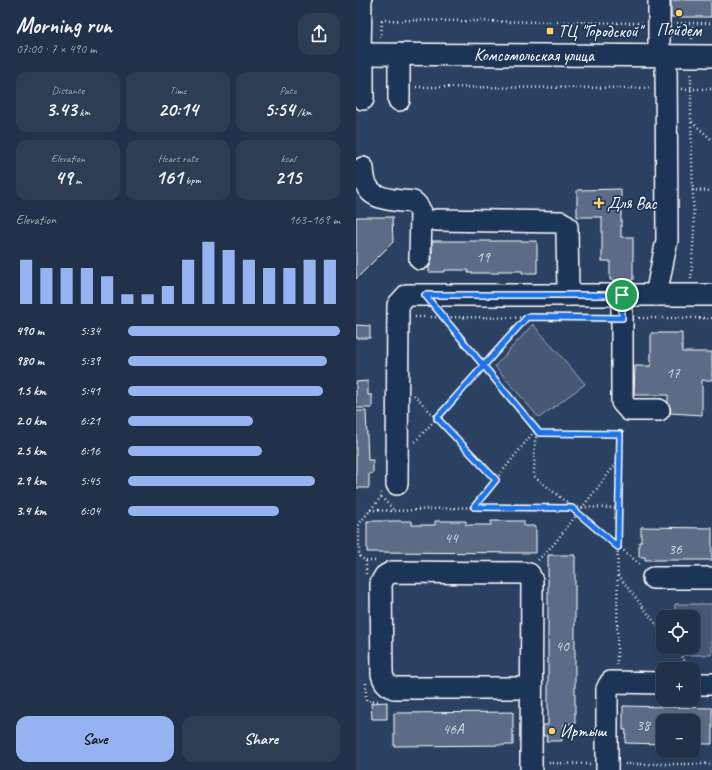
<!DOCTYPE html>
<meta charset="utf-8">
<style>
body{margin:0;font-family:Caveat,sans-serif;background:#2d3d53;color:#f1f3f6;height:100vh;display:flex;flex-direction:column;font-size:15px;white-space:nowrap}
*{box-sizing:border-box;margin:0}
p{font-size:13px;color:#a2a9b4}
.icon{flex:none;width:22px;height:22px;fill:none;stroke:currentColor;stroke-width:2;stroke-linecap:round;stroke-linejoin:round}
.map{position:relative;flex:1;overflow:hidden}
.side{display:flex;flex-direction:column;background:#203149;width:356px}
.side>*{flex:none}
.fabs{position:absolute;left:300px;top:610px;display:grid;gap:8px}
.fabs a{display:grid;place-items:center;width:44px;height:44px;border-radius:8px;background:#203149;box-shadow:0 2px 6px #0003,0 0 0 1px #3d4c61;font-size:20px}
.pin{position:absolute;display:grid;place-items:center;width:34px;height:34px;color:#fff;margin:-17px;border:2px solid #fff;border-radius:50%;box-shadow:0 1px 4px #0007}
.round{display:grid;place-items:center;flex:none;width:42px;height:42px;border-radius:12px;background:#2d3d53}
.head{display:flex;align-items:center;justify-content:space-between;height:68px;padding:0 16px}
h1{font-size:22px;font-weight:700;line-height:30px}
.figures{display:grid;grid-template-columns:repeat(3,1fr);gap:6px;height:68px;padding:4px 16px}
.figures div{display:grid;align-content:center;border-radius:10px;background:#2d3d53;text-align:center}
.figures b{font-size:20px;font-weight:700}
.figures small{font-size:11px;font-weight:400}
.figures p{font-size:11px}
.chart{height:112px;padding:8px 16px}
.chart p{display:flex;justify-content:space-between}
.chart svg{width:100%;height:72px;margin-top:4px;stroke:#95b2f1;stroke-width:6}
.action{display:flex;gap:8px;margin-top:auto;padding:8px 16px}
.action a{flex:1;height:46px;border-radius:12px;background:#95b2f1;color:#111;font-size:16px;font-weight:700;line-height:46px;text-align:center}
.action a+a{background:#2d3d53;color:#f1f3f6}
ul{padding:0 16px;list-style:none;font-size:13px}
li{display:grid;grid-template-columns:64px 48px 1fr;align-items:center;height:30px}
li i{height:10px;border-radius:5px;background:#95b2f1}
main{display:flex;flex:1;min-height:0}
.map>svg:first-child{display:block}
.green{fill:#465975;stroke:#a2acba}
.building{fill:#5b6c86;stroke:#fff}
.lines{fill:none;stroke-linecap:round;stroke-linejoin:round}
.minor-casing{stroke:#fff;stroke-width:24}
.path{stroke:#fff;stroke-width:2.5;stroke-dasharray:1 3;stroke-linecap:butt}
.minor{stroke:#1d3557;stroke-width:21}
.route-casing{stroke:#fff;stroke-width:8}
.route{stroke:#1a73e8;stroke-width:5}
.poi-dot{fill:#ffd166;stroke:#1d3557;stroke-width:1.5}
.labels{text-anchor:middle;stroke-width:3.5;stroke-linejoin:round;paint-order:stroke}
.number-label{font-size:15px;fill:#d6dae1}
.poi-label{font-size:17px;fill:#fff;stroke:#1d3557;text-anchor:start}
.street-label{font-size:17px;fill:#fff;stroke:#1d3557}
</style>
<main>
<section class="side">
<div class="head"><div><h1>Morning run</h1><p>07:00 · 7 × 490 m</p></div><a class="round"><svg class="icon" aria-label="share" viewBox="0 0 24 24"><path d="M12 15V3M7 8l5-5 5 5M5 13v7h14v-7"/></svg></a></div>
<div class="figures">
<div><p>Distance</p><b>3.43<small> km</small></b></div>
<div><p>Time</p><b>20:14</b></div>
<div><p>Pace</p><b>5:54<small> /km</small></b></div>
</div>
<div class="figures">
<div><p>Elevation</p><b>49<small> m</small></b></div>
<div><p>Heart rate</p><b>161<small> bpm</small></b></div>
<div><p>kcal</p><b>215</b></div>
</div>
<div class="chart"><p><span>Elevation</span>163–169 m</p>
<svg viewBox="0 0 160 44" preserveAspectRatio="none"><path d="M5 44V17M15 44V22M25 44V22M35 44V22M45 44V27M55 44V38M65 44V38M75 44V33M85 44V17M95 44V6M105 44V11M115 44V17M125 44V22M135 44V22M145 44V17M155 44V17"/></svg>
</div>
<ul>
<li><b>490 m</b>5:34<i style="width:100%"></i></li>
<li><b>980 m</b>5:39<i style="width:94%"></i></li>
<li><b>1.5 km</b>5:41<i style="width:92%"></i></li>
<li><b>2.0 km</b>6:21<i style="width:59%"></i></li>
<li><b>2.5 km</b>6:16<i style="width:63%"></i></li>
<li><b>2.9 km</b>5:45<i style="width:88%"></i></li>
<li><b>3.4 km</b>6:04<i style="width:71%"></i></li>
</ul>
<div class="action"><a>Save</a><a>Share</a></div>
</section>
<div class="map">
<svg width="356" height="770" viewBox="0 0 356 770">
<rect width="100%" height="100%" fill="#2a4161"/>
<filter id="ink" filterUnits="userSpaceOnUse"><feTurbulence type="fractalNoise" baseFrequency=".025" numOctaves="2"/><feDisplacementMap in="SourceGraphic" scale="8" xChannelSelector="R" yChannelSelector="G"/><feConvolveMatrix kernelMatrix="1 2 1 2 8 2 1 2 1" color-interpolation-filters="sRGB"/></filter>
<g filter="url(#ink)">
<g class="green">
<polygon points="177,324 229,384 183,418 139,366"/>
<polygon points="319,604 356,604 356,655 328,655 322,647 337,647 337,617 319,617"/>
</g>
<g class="building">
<rect x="315" y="0" width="40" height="17"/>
<polygon points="265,189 265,237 277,237 277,280 254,280 254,261 246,261 246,217 221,217 221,190"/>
<polygon points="0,217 36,217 37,242 0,279"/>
<polygon points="76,241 181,241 181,273 166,273 166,271 142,271 142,273 112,273 112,270 89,270 89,272 73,272 73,266 76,259"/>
<polygon points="0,325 14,326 14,338 0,338"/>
<polygon points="295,333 326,333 326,352 356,352 356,380 346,380 346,415 314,413 315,410 312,403 312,395 278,395 279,366 295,366"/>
<polygon points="12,381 12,395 16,395 16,408 0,408 0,382"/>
<polygon points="0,411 10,411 12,460 17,460 17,473 13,474 13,488 0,488"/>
<polygon points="11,521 56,521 56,525 79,525 79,521 110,521 110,525 135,525 135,521 168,521 168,526 180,526 180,553 11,552"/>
<polygon points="285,527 356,528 356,560 289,560 289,557 283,557 283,542 285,542"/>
<polygon points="192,555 219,555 219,724 208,724 208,736 206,736 206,741 190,741 191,736 187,736 187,725 192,725"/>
<polygon points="31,702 31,719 16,719 15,703"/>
<polygon points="267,706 356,708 356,744 337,744 337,721 307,721 307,744 269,743 270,730 267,730"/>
<polygon points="157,712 157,745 38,746 38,713"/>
</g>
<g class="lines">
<g class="minor-casing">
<g id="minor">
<polyline points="0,54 356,56"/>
<polyline points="4,54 5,0"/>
<polyline points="7,54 7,99"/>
<polyline points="43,54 43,100"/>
<polyline points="303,56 303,0"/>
<path d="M7,168C8,195 20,198 45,201C48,201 54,201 57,202C61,204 63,208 65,212L64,259"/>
<polyline points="81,220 205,222 211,227 212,295"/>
<polyline points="266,295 266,402 273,410 303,410"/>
<polyline points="300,295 311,240 310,56"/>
<polyline points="41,484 42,305 51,295 356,295"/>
<polyline points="297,578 356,578"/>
<polyline points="337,684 356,684"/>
<path d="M175,688H38C31,685 28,682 26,674L25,583L29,576L36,572L168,573L173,574L176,581L175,767L176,770"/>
<polyline points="251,770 251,689 253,685 255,682 307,683"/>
</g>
</g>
<g class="path">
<polyline points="25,20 286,23"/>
<polyline points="321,23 356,23"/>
<polyline points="25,38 26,21"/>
<polyline points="336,39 336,23"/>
<polyline points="60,87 293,88"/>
<polyline points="326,89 356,89"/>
<polyline points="336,122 356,140"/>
<polyline points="336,190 356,191"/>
<polyline points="335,279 338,231 335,122 335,72"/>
<polyline points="59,317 250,318"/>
<polyline points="88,318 183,433"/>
<polyline points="283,318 356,318"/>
<polyline points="58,395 140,480"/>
<polyline points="59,442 171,318"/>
<polyline points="25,497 39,511"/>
<polyline points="118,507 180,429"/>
<polyline points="14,510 39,511 118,507 216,507 262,508 264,434 183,433 179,439 178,476 216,507 222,512 286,566"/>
<polyline points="182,560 198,544 263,460"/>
<polyline points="19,561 10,561 3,556 3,524 25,497 25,492"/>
<polyline points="10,574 10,561"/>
<polyline points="262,575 307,633"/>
<polyline points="318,647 329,661"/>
<polyline points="261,665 262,508"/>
<polyline points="10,683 10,700 23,701"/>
<polyline points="193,763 234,764"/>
<polyline points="269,764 356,764"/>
</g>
<use href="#minor" class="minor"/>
</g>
</g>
<g class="lines" filter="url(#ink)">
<g class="route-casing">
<path id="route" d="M266,295V318L171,317L81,418L140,480L118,507L216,508L262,547L264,434L183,433L180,429C143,384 106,340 69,295H266"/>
</g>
<use href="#route" class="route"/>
</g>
<g class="poi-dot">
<circle cx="323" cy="13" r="4"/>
<rect x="190" y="27" width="8" height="8" rx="2"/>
<path d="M241 197h4v4h4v4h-4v4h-4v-4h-4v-4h4z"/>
<circle cx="196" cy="731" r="4"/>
</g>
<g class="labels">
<g class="number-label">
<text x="127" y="262">19</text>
<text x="317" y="378">17</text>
<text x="95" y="543">44</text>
<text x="319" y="554">36</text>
<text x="206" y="651">40</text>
<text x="287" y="730">38</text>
<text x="97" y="734">46А</text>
</g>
<g class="poi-label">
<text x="323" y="36" text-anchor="middle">Пойдем</text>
<text x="202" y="37">ТЦ "Городской"</text>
<text x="251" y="209">Для Вас</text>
<text x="204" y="737">Иртыш</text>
</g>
<g class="street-label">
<text x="178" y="61">Комсомольская улица</text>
</g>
</g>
</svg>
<div class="fabs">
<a><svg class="icon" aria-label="locate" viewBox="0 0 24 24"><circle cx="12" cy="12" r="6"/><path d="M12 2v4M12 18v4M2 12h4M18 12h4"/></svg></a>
<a>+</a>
<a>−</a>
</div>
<div class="pin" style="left:266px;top:295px;background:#1e9e55"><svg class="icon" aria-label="arrive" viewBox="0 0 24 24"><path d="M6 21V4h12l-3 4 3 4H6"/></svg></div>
</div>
</main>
